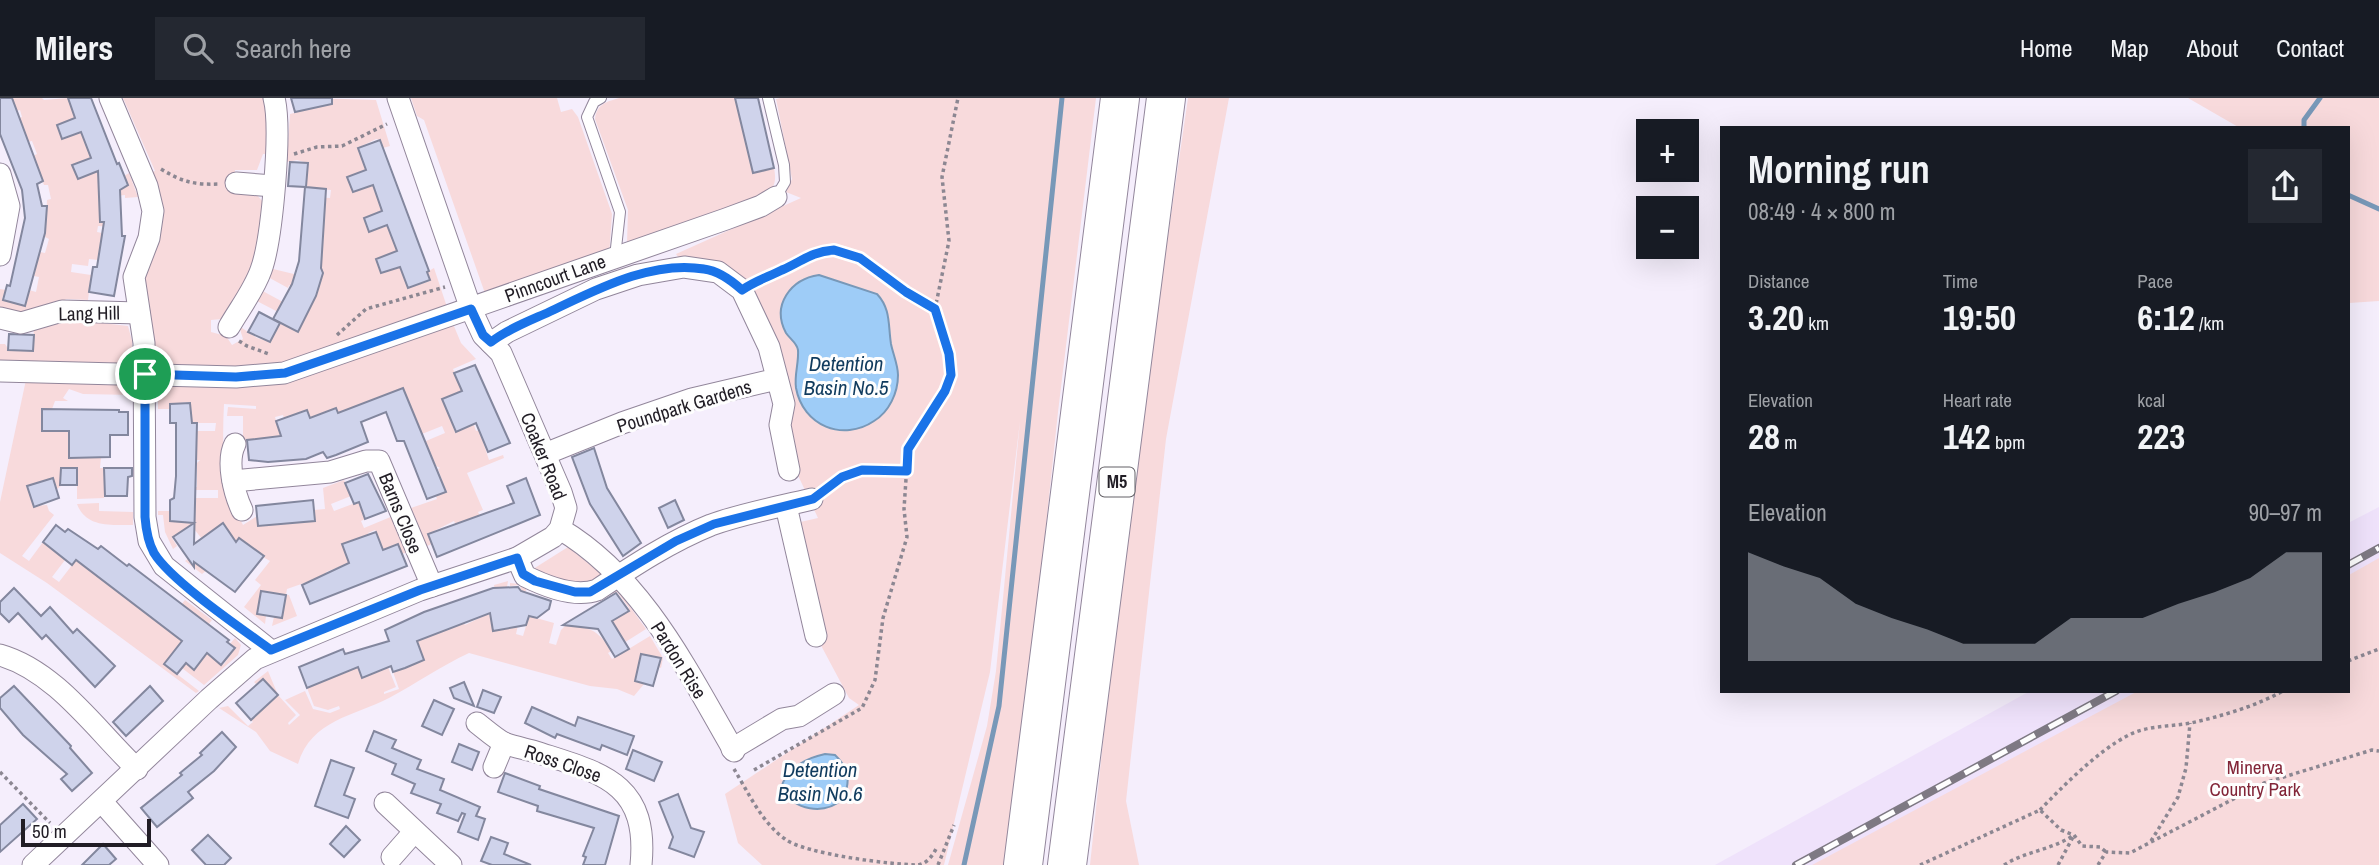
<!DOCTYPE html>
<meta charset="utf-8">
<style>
body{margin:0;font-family:"Archivo Narrow",sans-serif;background:#242831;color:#f1f3f6;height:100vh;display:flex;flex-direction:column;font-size:26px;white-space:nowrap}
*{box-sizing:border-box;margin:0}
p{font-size:23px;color:#9ea1a6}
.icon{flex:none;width:38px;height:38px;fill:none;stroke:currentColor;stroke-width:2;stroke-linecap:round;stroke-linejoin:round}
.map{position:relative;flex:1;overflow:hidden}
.details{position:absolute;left:1720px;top:28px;width:630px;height:567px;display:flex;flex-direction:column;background:#171b24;border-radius:0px;box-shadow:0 7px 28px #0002}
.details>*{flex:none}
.tools{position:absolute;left:1636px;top:21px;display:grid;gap:14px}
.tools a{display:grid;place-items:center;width:63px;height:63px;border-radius:0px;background:#171b24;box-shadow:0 7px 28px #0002;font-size:35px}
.scale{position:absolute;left:21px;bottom:18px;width:130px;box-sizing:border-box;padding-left:7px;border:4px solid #211d25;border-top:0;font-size:19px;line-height:24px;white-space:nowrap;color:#211d25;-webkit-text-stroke:5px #fefefe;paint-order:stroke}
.pin{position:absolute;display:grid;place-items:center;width:60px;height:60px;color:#fff;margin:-30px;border:4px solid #fff;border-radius:50%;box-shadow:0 2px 7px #0007}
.round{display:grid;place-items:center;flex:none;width:74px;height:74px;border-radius:0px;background:#242831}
.overview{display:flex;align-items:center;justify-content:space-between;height:119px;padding:0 28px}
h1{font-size:38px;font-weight:700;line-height:52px}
.metrics{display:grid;grid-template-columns:repeat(3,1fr);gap:10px;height:119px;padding:7px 28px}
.metrics div{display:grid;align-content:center}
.metrics b{font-size:35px;font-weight:700}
.metrics small{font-size:19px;font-weight:400}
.metrics p{font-size:19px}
.chart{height:196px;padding:14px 28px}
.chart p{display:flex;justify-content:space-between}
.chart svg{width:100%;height:126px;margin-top:7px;fill:#8c9099;opacity:.7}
header{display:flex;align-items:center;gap:42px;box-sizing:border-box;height:98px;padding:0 35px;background:#171b24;border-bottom:2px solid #363941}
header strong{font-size:33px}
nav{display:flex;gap:38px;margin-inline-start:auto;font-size:24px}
.search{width:490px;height:63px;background:#242831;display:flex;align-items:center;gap:18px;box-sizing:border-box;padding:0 24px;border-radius:0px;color:#9ea1a6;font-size:26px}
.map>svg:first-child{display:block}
.built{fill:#efe2fb}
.green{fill:#f8dadc}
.water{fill:#9eccf7;stroke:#7898b8;stroke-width:2}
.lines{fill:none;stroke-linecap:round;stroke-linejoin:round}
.stream{stroke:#7898b8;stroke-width:5}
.building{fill:#cfd3eb;stroke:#83879e;stroke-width:2}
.service-casing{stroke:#92869b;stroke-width:12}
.minor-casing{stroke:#92869b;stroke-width:23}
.motorway-casing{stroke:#92869b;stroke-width:40}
.path{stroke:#8c8792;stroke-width:3.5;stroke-dasharray:3.5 3.5;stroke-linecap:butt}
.service{stroke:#fff;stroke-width:10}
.minor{stroke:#fff;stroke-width:21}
.motorway{stroke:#fff;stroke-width:38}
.rail-casing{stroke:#7e7983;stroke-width:8}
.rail{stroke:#fefefe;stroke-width:5;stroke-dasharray:16;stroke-linecap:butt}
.route-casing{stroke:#fff;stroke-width:14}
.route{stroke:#1a73e8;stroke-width:9}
.labels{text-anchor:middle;stroke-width:6;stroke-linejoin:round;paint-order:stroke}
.shield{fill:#fefefe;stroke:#636066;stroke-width:2}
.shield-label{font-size:18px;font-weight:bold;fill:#211d25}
.street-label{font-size:19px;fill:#211d25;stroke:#fefefe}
.park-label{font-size:19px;fill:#822538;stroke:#fefefe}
.water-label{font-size:21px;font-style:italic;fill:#103b5e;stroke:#fefefe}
</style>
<header>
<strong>Milers</strong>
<div class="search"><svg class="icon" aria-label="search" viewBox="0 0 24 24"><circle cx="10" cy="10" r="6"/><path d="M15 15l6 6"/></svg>Search here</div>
<nav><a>Home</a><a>Map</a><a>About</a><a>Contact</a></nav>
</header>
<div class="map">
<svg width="2379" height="767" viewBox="0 0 2379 767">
<rect width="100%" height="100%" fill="#f5eefc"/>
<g class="built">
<polygon points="2379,409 2379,484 2348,501 2348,425"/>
<polygon points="2030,593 2182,593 1871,767 1715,767"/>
</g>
<g class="green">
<path d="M0,0H42L44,2L68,0L75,20L57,27L62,41L81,34L91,60L73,67L78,81L98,73L106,94L125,90L127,86L124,78L129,75L138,99L125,100V97L99,100L100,124H113V129L98,128L97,134L102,135L98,162L89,161L88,168L72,166L71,174L91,177L88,202L66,201C49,218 22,215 0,213V191L6,192L2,200L4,202L25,207L29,192L36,194L39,179L34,178L40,154L45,155L49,141L45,139L47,102L51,101L48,87H44L33,58L37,56L32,43L26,44L17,21L22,19L20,12L16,13Z"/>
<polygon points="123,0 267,0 268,56 263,56 257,72 235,72 234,87 255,95 265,106 254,172 222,221 211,222 211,234 226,238 232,247 243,241 239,228 257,240 270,244 280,225 297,233 301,226 253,201 259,191 283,204 293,190 289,187 288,190 266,178 269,170 298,177 318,193 322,170 299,163 299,159 322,159 324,132 302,130 302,125 323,127 314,99 330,100 331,92 306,90 308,65 297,62 287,64 290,16 312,10 310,0 376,2 390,48 383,50 380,42 376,41 358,50 382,112 364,120 369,134 388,128 397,153 376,161 381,175 400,168 408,190 430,183 427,174 434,170 449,215 284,271 153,269 142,190 150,75 155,73"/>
<polygon points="411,0 557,0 561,14 572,11 578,19 612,116 609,158 487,201 424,22 417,18"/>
<path d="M619,0H735L753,75L774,70C777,85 774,92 761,100L627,145L628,112L595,21C597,6 606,4 619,0Z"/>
<polygon points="780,0 1096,0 1058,314 1010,767 948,767 987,628 996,573 1020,323 990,574 944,767 762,767 738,745 725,696 859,607 849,600 816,538 796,425 818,420 795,371 742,192 685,169 676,156 801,100 786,94 792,81 776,1"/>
<polygon points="1188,0 1229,0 1166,341 1126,703 1139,767 1090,767 1126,426"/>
<polygon points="2188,0 2379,0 2379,203 2349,205 2348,30 2240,30"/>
<polygon points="102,220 102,225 128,228 132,243 132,272 0,267 0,246 5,246 9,252 33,253 34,228 56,221"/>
<path d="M451,221L461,245L476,261L453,271L462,293L442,302L445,308L472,319L452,327L455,334L474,327L476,333L479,332L489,362L503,357L504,360L467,375L483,412L478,414L480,418L456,427L454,423L428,436L432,446L427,448L411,410L437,401L436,398L446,393L438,371L440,370L436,368L427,346L415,350L414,348L445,335L442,328L422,336L415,318L404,321L413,314L403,290L384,297L344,330L336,310L329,312L290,341L283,317L275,319L281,340L243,342V318H227L228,309L256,311V308L224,306C222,349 222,389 243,427L257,418L258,428L284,426L288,415L289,426L315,423L314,412L325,411L323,390L344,382L351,398L331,406L334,413L358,404L365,421L361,423L364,430L393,418L408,454L402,456L398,446L383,452L375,432L368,435L375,455L342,446L349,465L326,474L327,477L287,491L286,497H289L297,518L272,528L274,519L282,520L286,498L261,494L257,516L266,518L265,526L244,509L261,487L255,482L270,463L263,459L251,475L233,462L246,445L240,440L226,457L202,476L185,463L228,433L202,441L191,427L172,440L177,448L173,451L165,434L163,417H158V413H169V423H194V400H218V392H184V390L197,389V365L200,362H197V335L184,333H215L216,325H192L190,304L170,306V311H158V281L259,282Z"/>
<polygon points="27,277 133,279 133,297 83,296 69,291 63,300 68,303 55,303 52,311 42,311 69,333 93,359 101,359 100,370 104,370 104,400 77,401 77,371 61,370 61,388 34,408 47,407 49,413 54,417 22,458 29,463 43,444 65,462 52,479 59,484 76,462 181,507 185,502 212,522 208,527 200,521 207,555 221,567 224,566 235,550 230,546 235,540 241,547 238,557 204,587 169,560 164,566 199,593 196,595 47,485 0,455 0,404"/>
<path d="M99,405V413L133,414V427C112,427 86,430 77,406Z"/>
<polygon points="568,449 605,479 585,488 530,473"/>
<polygon points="2379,460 2379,767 1812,767 2138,593 2348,593 2349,477"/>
<path d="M508,483L507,489L499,490V511L521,512V490L519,487L510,488V485L527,487L516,536L523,538L529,518L554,525L549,545L556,547L561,532L566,527C590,530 595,530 610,550L623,541L612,523L629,510L617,494L612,496L609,491L615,488L646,531L608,555L612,561L650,538L663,560L661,570L659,569L661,560L641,556L635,583L644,586L634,598L617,591L590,588L469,555C441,568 417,585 389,600C354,618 311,622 298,666L270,653L256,634L219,610L228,608L248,628L253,624L251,622L278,598L263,581L256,586L254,584L268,573L278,597L296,617L288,625L289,627L300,617L285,602L305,593L313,611L330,615L340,611L339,608L328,612L314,608L307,590L351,572L357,567L363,579L388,569L396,589L384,594V596L399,591L393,574L424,562L417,543L464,525L465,527L488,516L501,531L494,487Z"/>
</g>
<g class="water">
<path d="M819,177L877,196C891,211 888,227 891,246C893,256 898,267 898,277C898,295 889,314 874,323C843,344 803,328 796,290C794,277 799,265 798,252C797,245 790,241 786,235C771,207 791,181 819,177Z"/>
<path d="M825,656L835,657C849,670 851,683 843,701C823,718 795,712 781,691C785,671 806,660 825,656Z"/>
</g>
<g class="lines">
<g class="stream">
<polyline points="2304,30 2304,22 2320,0"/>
<polyline points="2348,97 2379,111"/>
<polyline points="964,767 999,608 1062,0"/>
</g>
</g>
<g class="building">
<polygon points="0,0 12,0 43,83 37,86 42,108 47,108 45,135 25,208 3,202 7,187 10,188 25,120 22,92 0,36"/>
<polygon points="68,0 91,0 117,66 119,65 128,87 120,92 122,138 125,138 114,198 89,194 93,169 97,169 104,124 100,124 98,73 78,81 72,67 91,60 81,34 62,41 57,27 75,20"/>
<polygon points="291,0 332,0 332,6 295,14"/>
<polygon points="735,0 758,0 774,70 753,75"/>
<polygon points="380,42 429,173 427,174 430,182 408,190 400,169 381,175 376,161 397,153 387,127 369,134 364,120 382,113 373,87 353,94 347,79 366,72 358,50"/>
<polygon points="290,64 308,65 306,89 326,91 321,170 323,175 316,198 298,234 273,221 292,186 299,163 305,89 288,88"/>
<polygon points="259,214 280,225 270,244 248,234"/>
<polygon points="9,236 34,237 33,253 8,252"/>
<polygon points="475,267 510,345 488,354 476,325 456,334 442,301 462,293 454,275"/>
<polygon points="403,290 446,394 427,401 404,343 397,343 386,314 361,324 368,344 336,357 327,360 323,354 306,361 268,364 249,362 247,342 281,338 276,323 307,312 310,320 336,310 338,315"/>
<polygon points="190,305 192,325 197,325 194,446 223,425 236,444 239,440 264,458 235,494 194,464 194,469 173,439 194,425 170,423 170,402 174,400 176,378 176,325 170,325 170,306"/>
<polygon points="42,311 119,312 119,314 128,314 128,337 110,337 110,359 69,360 69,333 42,333"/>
<polygon points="594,350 607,390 641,445 623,458 590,406 572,359"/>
<polygon points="61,370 77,370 77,387 60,387"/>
<polygon points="104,370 132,370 132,378 128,379 127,398 105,398"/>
<polygon points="368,376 386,413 365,421 359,404 354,406 345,385"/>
<polygon points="53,380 59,400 34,409 27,388"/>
<polygon points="526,380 540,417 437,459 428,436 514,405 507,388"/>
<polygon points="313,402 315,423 258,428 256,408"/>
<polygon points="675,402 684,422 668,430 659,410"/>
<polygon points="56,427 65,434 68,431 98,451 101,448 127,468 129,466 229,542 227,544 235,550 221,567 207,555 194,572 186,565 177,576 164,566 182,543 76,462 72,467 43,444"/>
<polygon points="376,434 383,452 398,446 407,468 310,506 302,487 349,465 342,446"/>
<polygon points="518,489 521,493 551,503 549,511 537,520 529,518 526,527 493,533 490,515 417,543 424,562 405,570 393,574 391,568 362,580 358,569 307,590 299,569 343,551 345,556 389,543 385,532 424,514 493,490"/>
<polygon points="14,490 41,518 50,509 73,535 77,531 115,568 95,589 46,537 42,541 18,515 9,524 0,515 0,504"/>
<polygon points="261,493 286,497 282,520 257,516"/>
<polygon points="616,495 629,513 612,523 629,551 615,559 598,531 563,527"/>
<polygon points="641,556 661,560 653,588 635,583"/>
<polygon points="263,581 278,597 251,622 236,605"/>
<polygon points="464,584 474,608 454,600 450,590"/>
<polygon points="14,588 71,648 70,650 92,675 72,693 61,681 67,676 23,637 0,610 0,600"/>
<polygon points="150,588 163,603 126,638 113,624"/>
<polygon points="483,592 501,599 494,615 477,609"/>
<polygon points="434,602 454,611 442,637 422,628"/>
<polygon points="532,609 575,628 578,619 634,638 627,657 602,647 600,652 557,636 555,640 525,625"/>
<polygon points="374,633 396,642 392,650 421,662 417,671 444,681 440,692 480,709 476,718 485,721 478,742 458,734 465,716 462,715 458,723 437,715 441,706 411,695 415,686 392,676 396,666 366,653"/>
<polygon points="222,634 236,649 214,673 188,694 193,700 157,729 141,710 182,677 180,675 202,657 200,655"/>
<polygon points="459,646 479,654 472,672 452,664"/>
<polygon points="633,652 662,664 654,683 626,671"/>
<polygon points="331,662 354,670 344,697 355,701 348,720 315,708"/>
<polygon points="505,675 540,688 539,691 619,718 605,767 583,767 586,759 583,758 594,730 537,713 538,708 498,694"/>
<polygon points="678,696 691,730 704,734 694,759 669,750 673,739 659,704"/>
<polygon points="23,706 37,721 0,754 0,727"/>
<polygon points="346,728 360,742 344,759 330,746"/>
<polygon points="208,737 231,760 224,767 206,767 192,752"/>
<polygon points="491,739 508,745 504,756 531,767 492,767 481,763"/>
<polygon points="103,746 116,761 109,767 82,767"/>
</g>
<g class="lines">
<g class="service-casing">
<g id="service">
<polyline points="601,0 594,4 587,19 620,114 615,159"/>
<polyline points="768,0 784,67 785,84 776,99"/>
</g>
</g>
<g class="minor-casing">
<g id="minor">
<polyline points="110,0 147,88 153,113 149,140 134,179 144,245 145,419 149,443 164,468 271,553"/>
<polyline points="0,76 9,108 0,157"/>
<polyline points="236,85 273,88"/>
<polyline points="0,220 21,225 62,213 139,215"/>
<path d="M229,229C240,210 254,192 261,172C272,142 282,31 274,0"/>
<polyline points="491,245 507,234 596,191 638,177 684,169 718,174 742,192 769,249 784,306 780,327 789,372"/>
<polyline points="0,273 236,279 284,275 726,121 761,108 776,99"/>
<path d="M235,346C226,363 234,395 242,412"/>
<polyline points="545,356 622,325 692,301 777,281"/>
<polyline points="233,383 330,374 366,363 379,363 432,488"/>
<polyline points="786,408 816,538"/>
<path d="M560,431C643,480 687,572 734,653"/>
<path d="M517,460L525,478C545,488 575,500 597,492C633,468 671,443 711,427C744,415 779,409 812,401"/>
<path d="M0,557C56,573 96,632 137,671"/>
<path d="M477,625C486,632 495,640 504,645C514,649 526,651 536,654C601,675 649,684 641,767"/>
<polyline points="732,651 782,621 799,618 834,596"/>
<polyline points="494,669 504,645"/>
<polyline points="102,704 158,767"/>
<polyline points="385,705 451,767"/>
<polyline points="392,759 414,734"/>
<polyline points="33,767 209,601 255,561 420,492 517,460 553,439 560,431 566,410 561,394 501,255 483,237 471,211 398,0"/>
</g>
</g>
<g class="motorway-casing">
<g id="motorway">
<polyline points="1023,767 1120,0"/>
<polyline points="1067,767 1166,0"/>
</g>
</g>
<g class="path">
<polyline points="294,56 317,49 342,48 387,26"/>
<path d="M161,71C182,84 195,87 219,86"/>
<polyline points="755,183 783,172 817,153 834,152 860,160 906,194 935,211 949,143 942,79 958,0"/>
<polyline points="337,237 366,211 445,189"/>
<polyline points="239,243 247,248 269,256"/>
<path d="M825,392C852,372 874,369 906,373"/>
<polyline points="2348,563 2379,551"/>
<path d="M734,671C748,694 762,725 785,741C804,756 894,767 918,767C928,765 933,757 937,749"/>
<polyline points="754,672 862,610 875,582 883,520 907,439 904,411 908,351 945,293 951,277 949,255 935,211"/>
<polyline points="0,674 50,725"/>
<path d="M2040,712C2063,688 2098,653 2127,638C2147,627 2169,629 2191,625C2222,618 2256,608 2283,593"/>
<polyline points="2151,743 2178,699 2186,670 2190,625"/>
<polyline points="938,767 954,727"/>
<polyline points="1920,767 2040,712 2061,732 2074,737 2082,748 2100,749 2106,754"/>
<path d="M2004,767C2026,753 2052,752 2074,737"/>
<polyline points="2058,767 2073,739"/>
<polyline points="2098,767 2106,754 2130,755 2264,685 2372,652 2379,653"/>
</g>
<use href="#service" class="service"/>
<use href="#minor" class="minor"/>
<use href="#motorway" class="motorway"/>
<g class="rail-casing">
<g id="rail">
<polyline points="2348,467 2379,450"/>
<polyline points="1796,767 2116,593"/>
</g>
</g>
<use href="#rail" class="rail"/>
</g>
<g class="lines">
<g class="route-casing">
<path id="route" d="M834,152L860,160L906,194L935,211L949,256L951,277L945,293L908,351L907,373L862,372L842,379L813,401L714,426L676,443L590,494H575L535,483L523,476L517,460L420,492L271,552C242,531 171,483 154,455C148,444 146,432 145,419V276L236,279L285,275L471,211L483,237L491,244C508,231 529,223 549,214C596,192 651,162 704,171C719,173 731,182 742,192C755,183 768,179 782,172C803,163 810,154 834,152Z"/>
</g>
<use href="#route" class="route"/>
</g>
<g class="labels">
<rect class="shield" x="1099.5" y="369.5" width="35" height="29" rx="5"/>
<g class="shield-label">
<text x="1117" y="390">M5</text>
</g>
<g class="street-label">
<text transform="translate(555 180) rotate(-20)" y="7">Pinncourt Lane</text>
<text transform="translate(89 215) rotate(-1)" y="7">Lang Hill</text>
<text transform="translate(684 308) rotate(-17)" y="7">Poundpark Gardens</text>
<text transform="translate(544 358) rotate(68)" y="7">Coaker Road</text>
<text transform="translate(401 415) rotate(68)" y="7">Barns Close</text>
<text transform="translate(679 562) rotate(58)" y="7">Pardon Rise</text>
<text transform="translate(563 665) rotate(19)" y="7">Ross Close</text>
</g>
<g class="park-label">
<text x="2255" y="676">Minerva<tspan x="2255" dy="22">Country Park</tspan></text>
</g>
<g class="water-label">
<text x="846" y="273">Detention<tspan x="846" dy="24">Basin No.5</tspan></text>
<text x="820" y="679">Detention<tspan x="820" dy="24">Basin No.6</tspan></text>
</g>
</g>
</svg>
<div class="tools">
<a>+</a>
<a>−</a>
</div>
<div class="scale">50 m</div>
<div class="pin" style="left:145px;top:276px;background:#1e9e55"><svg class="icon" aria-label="arrive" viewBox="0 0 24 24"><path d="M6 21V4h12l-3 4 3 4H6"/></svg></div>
<section class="details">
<div class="overview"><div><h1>Morning run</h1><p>08:49 · 4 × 800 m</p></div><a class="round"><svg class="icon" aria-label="share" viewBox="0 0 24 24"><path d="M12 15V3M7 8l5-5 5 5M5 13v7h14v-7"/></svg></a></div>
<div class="metrics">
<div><p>Distance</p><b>3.20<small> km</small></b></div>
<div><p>Time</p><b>19:50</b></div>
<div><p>Pace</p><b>6:12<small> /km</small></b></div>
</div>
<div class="metrics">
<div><p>Elevation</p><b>28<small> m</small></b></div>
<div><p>Heart rate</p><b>142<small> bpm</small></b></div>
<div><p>kcal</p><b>223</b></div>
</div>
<div class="chart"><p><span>Elevation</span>90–97 m</p>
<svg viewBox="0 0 160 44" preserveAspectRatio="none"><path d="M0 44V6L10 11L20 15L30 24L40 29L50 33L60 38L70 38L80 38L90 29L100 29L110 29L120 24L130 20L140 15L150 6L160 6V44z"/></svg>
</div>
</section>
</div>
